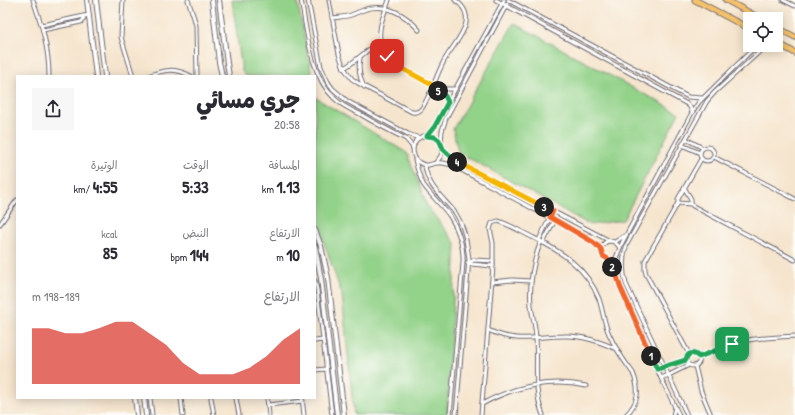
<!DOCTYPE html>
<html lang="ar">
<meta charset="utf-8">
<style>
body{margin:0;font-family:"Patrick Hand","Playpen Sans Arabic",sans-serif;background:#f7f7f7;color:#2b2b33;direction:rtl;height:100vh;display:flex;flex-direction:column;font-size:15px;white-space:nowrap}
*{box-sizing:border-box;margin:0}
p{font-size:13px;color:#7c7c81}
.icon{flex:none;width:22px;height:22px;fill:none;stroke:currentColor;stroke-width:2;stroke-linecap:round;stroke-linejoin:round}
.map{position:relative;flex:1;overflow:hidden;direction:ltr}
.panel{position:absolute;left:16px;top:75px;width:300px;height:324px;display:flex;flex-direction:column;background:#fff;border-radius:0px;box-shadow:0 2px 10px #0003;direction:rtl}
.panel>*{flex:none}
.fabs{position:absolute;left:743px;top:12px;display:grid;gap:8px}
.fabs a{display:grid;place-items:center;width:40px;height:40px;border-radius:0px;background:#fff;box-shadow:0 2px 10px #0003;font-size:20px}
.pin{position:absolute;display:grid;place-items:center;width:34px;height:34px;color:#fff;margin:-17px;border-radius:8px;box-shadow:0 2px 6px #0006}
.km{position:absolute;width:20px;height:20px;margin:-10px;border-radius:50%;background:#222;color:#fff;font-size:11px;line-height:20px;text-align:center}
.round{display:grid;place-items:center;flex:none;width:42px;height:42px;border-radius:0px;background:#f7f7f7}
.summary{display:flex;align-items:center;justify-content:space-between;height:68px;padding:0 16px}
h1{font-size:22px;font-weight:800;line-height:30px}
.stats{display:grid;grid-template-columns:repeat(3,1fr);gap:6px;height:68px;padding:4px 16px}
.stats div{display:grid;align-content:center}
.stats b{font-size:17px;font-weight:800}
.stats small{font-size:11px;font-weight:400}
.stats p{font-size:11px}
.chart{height:112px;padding:8px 16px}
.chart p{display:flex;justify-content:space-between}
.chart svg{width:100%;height:72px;margin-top:4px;fill:#d93025;opacity:.7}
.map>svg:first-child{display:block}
.green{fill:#93d289;stroke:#5a7a62}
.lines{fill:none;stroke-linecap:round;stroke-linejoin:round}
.minor-casing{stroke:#6c666e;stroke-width:5}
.tertiary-casing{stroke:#6c666e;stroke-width:6}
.primary-casing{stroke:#6c666e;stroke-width:7}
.minor{stroke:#fff;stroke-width:3}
.tertiary{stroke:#fff;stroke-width:4}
.primary{stroke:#f5c16b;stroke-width:5}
.split-1-casing{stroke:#fff;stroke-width:8}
.split-2-casing{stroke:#fff;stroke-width:8}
.split-3-casing{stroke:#fff;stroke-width:8}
.split-4-casing{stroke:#fff;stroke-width:8}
.split-5-casing{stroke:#fff;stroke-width:8}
.split-6-casing{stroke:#fff;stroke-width:8}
.split-1{stroke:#22a559;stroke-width:5}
.split-2{stroke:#f0652b;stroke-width:5}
.split-3{stroke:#f0652b;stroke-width:5}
.split-4{stroke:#f5b400;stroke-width:5}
.split-5{stroke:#22a559;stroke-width:5}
.split-6{stroke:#f5b400;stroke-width:5}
</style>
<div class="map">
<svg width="795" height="415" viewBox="0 0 795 415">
<rect width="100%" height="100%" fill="#fdfcf7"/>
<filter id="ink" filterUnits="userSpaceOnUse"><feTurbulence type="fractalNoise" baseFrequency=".025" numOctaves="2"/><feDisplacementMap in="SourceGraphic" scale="8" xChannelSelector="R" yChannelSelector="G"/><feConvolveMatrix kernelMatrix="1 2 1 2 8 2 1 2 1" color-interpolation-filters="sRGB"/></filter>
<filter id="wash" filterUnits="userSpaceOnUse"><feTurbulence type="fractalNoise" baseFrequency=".012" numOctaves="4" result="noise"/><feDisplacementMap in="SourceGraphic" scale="16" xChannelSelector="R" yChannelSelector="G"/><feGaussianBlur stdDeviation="0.9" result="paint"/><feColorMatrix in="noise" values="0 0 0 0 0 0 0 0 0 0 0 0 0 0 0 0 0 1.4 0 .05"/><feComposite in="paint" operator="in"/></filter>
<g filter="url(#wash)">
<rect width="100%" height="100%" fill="#f6e5ce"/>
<g class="green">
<polygon points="232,0 297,0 312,76 245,76 242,71"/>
<polygon points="514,23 679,113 623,220 590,225 458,152 453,129"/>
<polygon points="315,93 316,98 407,153 427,206 456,244 447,415 354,415 342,295 315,216"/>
</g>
</g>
<g filter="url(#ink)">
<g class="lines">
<g class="minor-casing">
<g id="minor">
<path d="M33,0C42,25 49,49 49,76"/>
<polyline points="123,0 121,37 133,76"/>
<polyline points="188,0 194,18 196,26 197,76"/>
<path d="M301,0C307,31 310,75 334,98C341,105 351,110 360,114C375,123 390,131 406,139L411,145L413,148"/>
<polyline points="308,0 321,67 328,82 333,89 347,101 408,134 419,138"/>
<path d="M329,0L339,54L344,68L352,79L358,83L412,112C422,114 424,104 428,97C434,85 438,72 444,61C454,42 482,19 455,0"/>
<path d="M389,0C386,10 381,19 380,30C376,61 411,73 434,86"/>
<polyline points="496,0 687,104 690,107 692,112"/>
<polyline points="508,0 688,97 702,98"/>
<polyline points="783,0 795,6"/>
<path d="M332,18C338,17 345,17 351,15C356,13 361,11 366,9C387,3 406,15 419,30"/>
<polyline points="42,25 89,15"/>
<polyline points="43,30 81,22 84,19 83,16"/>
<path d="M360,58C358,68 359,77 364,87"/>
<path d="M344,68C357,61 367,49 380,42"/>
<path d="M149,76C164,69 175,68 191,76"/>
<polyline points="435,83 446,89 455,89"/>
<path d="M432,88C439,92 445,94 449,102"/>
<polyline points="427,135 435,126 504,0"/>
<polyline points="686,139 703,148"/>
<polyline points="441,142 442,131 446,118 507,4"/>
<polyline points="682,145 700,153"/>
<circle cx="707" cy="154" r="7"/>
<polyline points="443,149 458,162 610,241"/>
<polyline points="714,157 795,199"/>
<path d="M415,160C417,168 419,176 423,184C430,195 441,204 449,215C458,228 464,247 463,263L450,415"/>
<path d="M436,162C459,140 415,123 413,149C413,155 415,160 420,163C428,168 430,163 438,163C444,162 450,165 456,167L587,238L601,249"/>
<path d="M425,165C427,187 444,198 456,214C465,228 467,244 469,259L456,415"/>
<polyline points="685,189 691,199 691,204 693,206 795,260"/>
<polyline points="678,203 678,199 701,159"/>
<polyline points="0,224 17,200"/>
<polyline points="539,240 553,211"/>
<path d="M541,241C533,262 529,283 531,305C532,316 536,327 536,339C538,365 533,390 543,415"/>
<polyline points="615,242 624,236"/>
<polyline points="543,243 555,220"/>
<polyline points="608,259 615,271"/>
<path d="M616,259L611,260C590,254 608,229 620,248"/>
<polyline points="467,263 471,264 493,266"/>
<polyline points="468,263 474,260 493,261"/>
<polyline points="315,281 317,289 332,415"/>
<polyline points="492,282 512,280 531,281"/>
<path d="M488,330C518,344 534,336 564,336C582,335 600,342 617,349"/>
<polyline points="315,341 323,340"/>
<polyline points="689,354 646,274 645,270 645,261 678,203 691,204"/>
<path d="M699,357C715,351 732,343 749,340C764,337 780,337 795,336"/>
<polyline points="695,366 701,391 711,415"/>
<polyline points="657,369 686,361"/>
<polyline points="315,370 326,369"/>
<path d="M661,378L669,375L689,365C701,370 704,353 691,353L686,357V362L689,365"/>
<polyline points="150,398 152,415"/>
<polyline points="181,398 183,415"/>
<polyline points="211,398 214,415"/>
<polyline points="236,398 239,415"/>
<polyline points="267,398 269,415"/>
<polyline points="302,398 304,415"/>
<path d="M482,404C515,386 549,378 586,386"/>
<polyline points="268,405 303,401"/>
<path d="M481,415L493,266V243L490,229L492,223L498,221C509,224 523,233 534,238C562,252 587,268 599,299C603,311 604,323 609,334C615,348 624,361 633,373C640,390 639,402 626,415"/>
<polyline points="673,415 675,407"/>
<polyline points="679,415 661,378 618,279 616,273 616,258 622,243 693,111 699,102 754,48 755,45"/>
<path d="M687,415L626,284C622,270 622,258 627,244L707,101L715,92L767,45"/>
</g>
</g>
<g class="tertiary-casing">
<g id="tertiary">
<polyline points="87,0 96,76"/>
<polyline points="96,0 105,76"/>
<polyline points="212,0 219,62 222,76"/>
<polyline points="219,0 227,63 229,76"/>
<polyline points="315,230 321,246 328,278 344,415"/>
<polyline points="315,246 321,279 337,415"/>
<polyline points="135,398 137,415"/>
<polyline points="144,398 146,415"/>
</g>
</g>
<g class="primary-casing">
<g id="primary">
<polyline points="695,0 750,29"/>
<polyline points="726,0 761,19"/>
<polyline points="776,27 795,37"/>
<polyline points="776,42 795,53"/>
</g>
</g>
<use href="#minor" class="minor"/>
<use href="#tertiary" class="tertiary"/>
<use href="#primary" class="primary"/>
</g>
</g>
<g class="lines" filter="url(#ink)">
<g class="split-1-casing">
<path id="split-1" d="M651,356L657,369L686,360C687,353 693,351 699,357L732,344"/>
</g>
<g class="split-2-casing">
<polyline id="split-2" points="612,267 616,273 620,286 651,356"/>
</g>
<g class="split-3-casing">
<polyline id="split-3" points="544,207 553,211 550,217 593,242 601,249 603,256 608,259 612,267"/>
</g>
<g class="split-4-casing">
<polyline id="split-4" points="457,162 544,207"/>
</g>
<g class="split-5-casing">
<polyline id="split-5" points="438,91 445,96 448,102 435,126 427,136 435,137 439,140 441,144 443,149 457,162"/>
</g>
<g class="split-6-casing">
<polyline id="split-6" points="387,56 396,65 434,86 432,88 438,91"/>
</g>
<use href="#split-1" class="split-1"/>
<use href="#split-2" class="split-2"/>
<use href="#split-3" class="split-3"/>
<use href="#split-4" class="split-4"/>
<use href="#split-5" class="split-5"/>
<use href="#split-6" class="split-6"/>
</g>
</svg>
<div class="fabs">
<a><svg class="icon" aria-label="locate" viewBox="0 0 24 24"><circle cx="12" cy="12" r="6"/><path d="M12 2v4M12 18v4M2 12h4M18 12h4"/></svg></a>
</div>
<div class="pin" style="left:732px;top:344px;background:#1e9e55"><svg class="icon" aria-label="arrive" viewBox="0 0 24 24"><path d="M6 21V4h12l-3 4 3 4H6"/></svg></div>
<div class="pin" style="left:387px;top:56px;background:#d93025"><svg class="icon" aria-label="check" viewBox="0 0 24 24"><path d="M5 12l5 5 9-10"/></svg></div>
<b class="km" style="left:651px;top:356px">1</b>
<b class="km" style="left:612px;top:267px">2</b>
<b class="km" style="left:544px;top:207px">3</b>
<b class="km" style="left:457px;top:162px">4</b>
<b class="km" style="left:438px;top:91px">5</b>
<section class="panel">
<div class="summary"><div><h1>جري مسائي</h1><p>20:58</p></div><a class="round"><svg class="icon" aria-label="share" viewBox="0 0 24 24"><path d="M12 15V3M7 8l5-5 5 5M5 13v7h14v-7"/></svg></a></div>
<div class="stats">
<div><p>المسافة</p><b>1.13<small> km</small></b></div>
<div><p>الوقت</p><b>5:33</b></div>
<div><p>الوتيرة</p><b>4:55<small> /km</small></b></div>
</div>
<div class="stats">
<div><p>الارتفاع</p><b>10<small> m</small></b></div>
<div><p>النبض</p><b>144<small> bpm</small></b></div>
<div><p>kcal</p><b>85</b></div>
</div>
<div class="chart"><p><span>الارتفاع</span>189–198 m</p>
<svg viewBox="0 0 160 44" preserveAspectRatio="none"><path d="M0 44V10L10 10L20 13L30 13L40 10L50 6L60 6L70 13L80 20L90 31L100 38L110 38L120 38L130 34L140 27L150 17L160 10V44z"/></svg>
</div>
</section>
</div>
